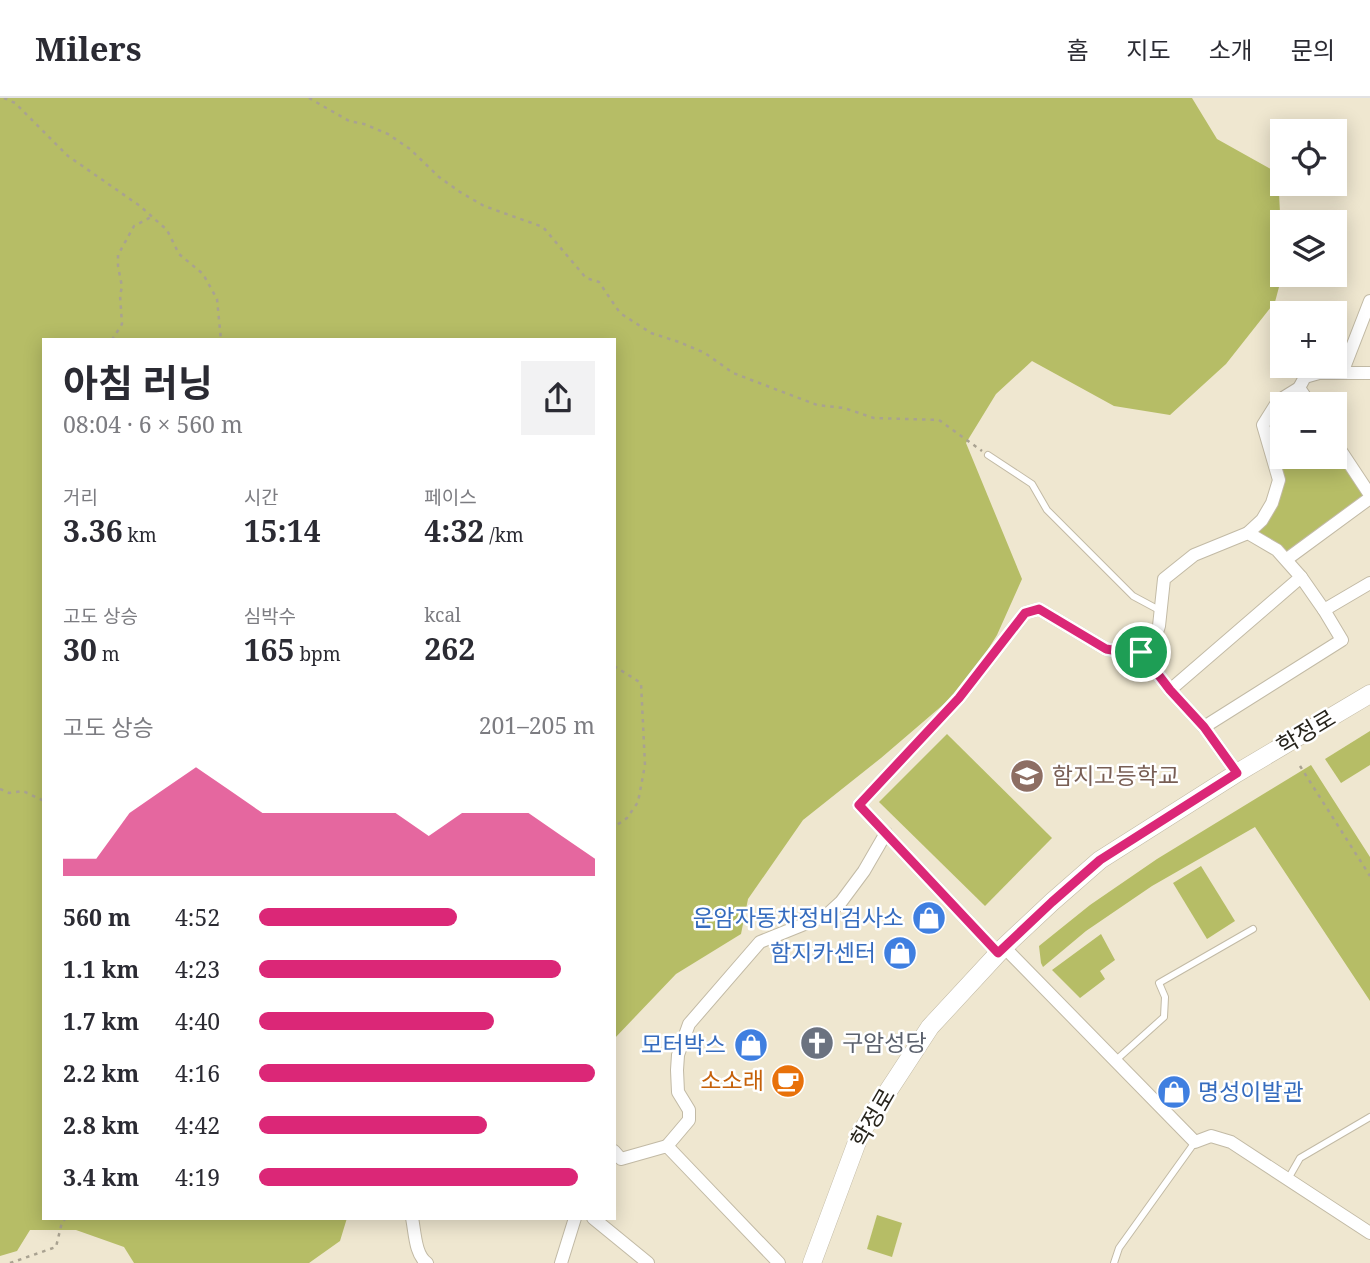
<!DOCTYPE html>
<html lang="ko">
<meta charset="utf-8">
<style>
body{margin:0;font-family:"Noto Serif","Noto Sans KR",serif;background:#f2f2f3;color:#2b2b33;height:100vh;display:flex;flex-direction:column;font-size:26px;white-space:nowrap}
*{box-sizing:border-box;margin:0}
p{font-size:23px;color:#7c7c81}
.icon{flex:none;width:38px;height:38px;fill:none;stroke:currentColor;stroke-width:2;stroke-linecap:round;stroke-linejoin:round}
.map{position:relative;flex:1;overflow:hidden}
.drawer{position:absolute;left:42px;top:240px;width:574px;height:882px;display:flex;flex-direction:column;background:#fff;border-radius:0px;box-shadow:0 4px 18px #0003}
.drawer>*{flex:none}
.tools{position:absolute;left:1270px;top:21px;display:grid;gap:14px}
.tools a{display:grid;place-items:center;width:77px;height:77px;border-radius:0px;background:#fff;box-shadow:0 4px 18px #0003;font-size:35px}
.pin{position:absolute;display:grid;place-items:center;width:60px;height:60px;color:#fff;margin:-30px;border:4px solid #fff;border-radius:50%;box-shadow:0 2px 7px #0007}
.round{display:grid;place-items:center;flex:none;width:74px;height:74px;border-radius:0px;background:#f2f2f3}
.headline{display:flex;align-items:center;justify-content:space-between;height:119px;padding:0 21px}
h1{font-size:38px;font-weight:700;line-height:52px}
.metrics{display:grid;grid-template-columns:repeat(3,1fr);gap:10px;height:119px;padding:7px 21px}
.metrics div{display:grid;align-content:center}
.metrics b{font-size:30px;font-weight:700}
.metrics small{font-size:19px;font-weight:400}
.metrics p{font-size:19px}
.chart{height:196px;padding:14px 21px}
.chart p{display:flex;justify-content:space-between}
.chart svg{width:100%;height:126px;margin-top:7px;fill:#db2777;opacity:.7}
ul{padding:0 21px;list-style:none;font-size:23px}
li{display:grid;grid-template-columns:112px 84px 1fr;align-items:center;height:52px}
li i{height:18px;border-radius:9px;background:#db2777}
header{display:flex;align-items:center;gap:42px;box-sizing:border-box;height:98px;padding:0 35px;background:#fff;border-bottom:2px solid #e1e1e2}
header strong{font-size:33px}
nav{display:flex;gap:38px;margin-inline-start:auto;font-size:24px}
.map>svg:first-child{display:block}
.green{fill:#b6bd66}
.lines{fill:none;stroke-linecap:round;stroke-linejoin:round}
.lane-casing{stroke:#c2baa5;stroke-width:8}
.street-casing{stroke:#c2baa5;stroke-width:14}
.secondary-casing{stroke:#c2baa5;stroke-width:19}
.path{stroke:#a9a291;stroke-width:2.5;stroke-dasharray:3.5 5;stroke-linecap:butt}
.lane{stroke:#fff;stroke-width:6}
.street{stroke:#fff;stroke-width:12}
.secondary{stroke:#fff;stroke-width:18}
.route-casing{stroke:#fff;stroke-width:14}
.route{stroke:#db2777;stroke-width:9}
.labels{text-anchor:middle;stroke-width:5;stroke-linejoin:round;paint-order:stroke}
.street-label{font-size:23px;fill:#27241c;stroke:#fff}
.education-label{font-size:23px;fill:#785e54;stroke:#fff;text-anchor:start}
.shop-label{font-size:23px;fill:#366cbe;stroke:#fff;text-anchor:end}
.worship-label{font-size:23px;fill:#5b616d;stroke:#fff;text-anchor:start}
.food-label{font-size:23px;fill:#c56008;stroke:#fff;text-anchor:end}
</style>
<header>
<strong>Milers</strong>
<nav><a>홈</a><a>지도</a><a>소개</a><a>문의</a></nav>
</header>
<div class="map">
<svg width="1370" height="1165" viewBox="0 0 1370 1165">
<rect width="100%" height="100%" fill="#efe7d0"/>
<g class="green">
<polygon points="0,0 1192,0 1217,41 1278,75 1283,174 1275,204 1226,266 1170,317 1114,308 1032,263 996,296 966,345 1022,481 997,537 965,588 881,660 803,722 748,801 741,836 676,876 614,941 614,242 44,242 44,1120 347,1120 340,1143 309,1165 134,1165 124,1149 76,1132 30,1132 17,1153 0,1158"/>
<polygon points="1283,308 1283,359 1335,359 1335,352 1367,398 1287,455 1253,432 1279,382 1266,328"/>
<polygon points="1370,633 1370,667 1341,685 1325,661"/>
<polygon points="947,636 1052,740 985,808 879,704"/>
<polygon points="1311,667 1370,759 1370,903 1255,729 1152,788 1086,833 1043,869 1041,865 1039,848 1090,807 1157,761"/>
<polygon points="1201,768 1235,823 1207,841 1173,785"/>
<polygon points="1101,836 1115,862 1100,873 1105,881 1080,900 1052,872"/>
<polygon points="877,1117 902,1125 892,1159 867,1151"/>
</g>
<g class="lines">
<g class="lane-casing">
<g id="lane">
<polyline points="988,357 1032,386 1047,412 1133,498 1161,513"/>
<polyline points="1115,963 1164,919 1165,899 1159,885 1253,831"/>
<polyline points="1288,1081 1300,1060 1370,1019"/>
<polyline points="1114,1165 1119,1150 1195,1044"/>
</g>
</g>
<g class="street-casing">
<g id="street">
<polyline points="1342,275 1370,203"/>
<polyline points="1310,306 1299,290 1305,279 1319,275 1370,275"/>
<polyline points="1335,344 1370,397"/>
<polyline points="1248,435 1262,422 1272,405 1279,382 1263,327 1278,303 1299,290"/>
<polyline points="1287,461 1370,400"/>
<polyline points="1324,512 1370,485"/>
<polyline points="1141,554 1153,547 1159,528 1164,481 1194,457 1248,435 1277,452 1301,479"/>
<polyline points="1170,592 1301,479 1324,512 1342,542 1204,629"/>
<polyline points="1004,849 1195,1044 1211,1038 1231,1044 1370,1135"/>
<polyline points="998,855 859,707 959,600 1025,515 1039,511 1106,551 1124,554 1141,554 1170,592 1204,629 1237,675"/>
<polyline points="667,1048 689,1022 689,1012 678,994 677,972 678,957 689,926 760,844 812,823 829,815 841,804 864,773 886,735"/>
<polyline points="614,1053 621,1061 667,1048 779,1165"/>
<path d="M412,1120C415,1134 415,1157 427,1165"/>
<polyline points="593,1120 648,1165"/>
<polyline points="561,1165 575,1120"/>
</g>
</g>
<g class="secondary-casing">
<polyline id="secondary" points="812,1165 860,1036 930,929 1004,849 1052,804 1100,762 1237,675 1370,596"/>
</g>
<g class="path">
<polyline points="4,0 15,5 68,58 140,108 167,132 179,156 203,176 217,201 221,242"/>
<polyline points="309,0 349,23 364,26 388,36 410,51 439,79 460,94 484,108 543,129 586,180 599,184 620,215 651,235 679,244 705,255 733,275 817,307 844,310 874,320 939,322 982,353"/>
<polyline points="112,242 122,226 120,197 122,189 118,168 118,157 134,128 153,118"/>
<polyline points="614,568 641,585 645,667 638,704 627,720 614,729"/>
<polyline points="1300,668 1370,778"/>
<polyline points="0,691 9,695 23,693 44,703"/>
<polyline points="10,1165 56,1149 62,1124 66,1120"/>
</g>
<use href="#lane" class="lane"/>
<use href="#street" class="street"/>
<use href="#secondary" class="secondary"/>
</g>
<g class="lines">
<g class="route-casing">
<polygon id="route" points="1039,511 1106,551 1124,554 1141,554 1170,592 1204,629 1237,675 1100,762 1052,804 998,855 859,707 959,600 1025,515"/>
</g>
<use href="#route" class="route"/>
</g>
<defs>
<g id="school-disc" transform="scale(1.75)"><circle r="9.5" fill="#8d6e63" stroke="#fff"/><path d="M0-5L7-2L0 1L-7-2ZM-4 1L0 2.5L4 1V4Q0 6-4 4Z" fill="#fff"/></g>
<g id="shop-disc" transform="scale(1.75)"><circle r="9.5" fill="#3f7fe0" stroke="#fff"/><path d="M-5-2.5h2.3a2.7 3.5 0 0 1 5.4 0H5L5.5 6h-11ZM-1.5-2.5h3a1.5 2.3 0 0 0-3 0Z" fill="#fff"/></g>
<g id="church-disc" transform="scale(1.75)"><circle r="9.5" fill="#6b7280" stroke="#fff"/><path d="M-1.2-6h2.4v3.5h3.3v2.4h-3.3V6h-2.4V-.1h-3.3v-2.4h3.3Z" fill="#fff"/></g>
<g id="cafe-disc" transform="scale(1.75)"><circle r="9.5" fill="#e8710a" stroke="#fff"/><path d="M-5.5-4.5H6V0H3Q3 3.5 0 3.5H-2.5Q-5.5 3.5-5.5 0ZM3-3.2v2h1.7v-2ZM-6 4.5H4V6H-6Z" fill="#fff"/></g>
</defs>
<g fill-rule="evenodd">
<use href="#school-disc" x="1027" y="678"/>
<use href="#shop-disc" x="929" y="820"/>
<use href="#shop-disc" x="900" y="855"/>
<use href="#church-disc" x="817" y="945"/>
<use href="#shop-disc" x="751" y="947"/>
<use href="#cafe-disc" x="788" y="983"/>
<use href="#shop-disc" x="1174" y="994"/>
</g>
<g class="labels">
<g class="street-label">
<text transform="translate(1306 634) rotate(-31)" y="8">학정로</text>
<text transform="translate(873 1020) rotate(-60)" y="8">학정로</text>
</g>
<g class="education-label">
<text x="1052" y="686">함지고등학교</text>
</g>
<g class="shop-label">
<text x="904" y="828">운암자동차정비검사소</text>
<text x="876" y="863">함지카센터</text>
<text x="726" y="955">모터박스</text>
<text x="1198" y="1002" text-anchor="start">명성이발관</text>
</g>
<g class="worship-label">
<text x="842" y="953">구암성당</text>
</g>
<g class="food-label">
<text x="764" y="991">소소래</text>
</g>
</g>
</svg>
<div class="tools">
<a><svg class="icon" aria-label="locate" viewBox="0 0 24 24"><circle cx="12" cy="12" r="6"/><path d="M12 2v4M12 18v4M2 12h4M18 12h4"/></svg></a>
<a><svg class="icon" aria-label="layers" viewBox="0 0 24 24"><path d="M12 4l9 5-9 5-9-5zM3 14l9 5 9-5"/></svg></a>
<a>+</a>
<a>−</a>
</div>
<div class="pin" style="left:1141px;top:554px;background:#1e9e55"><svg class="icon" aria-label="arrive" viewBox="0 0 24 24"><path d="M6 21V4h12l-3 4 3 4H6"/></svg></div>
<section class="drawer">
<div class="headline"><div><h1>아침 러닝</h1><p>08:04 · 6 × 560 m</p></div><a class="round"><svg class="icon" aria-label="share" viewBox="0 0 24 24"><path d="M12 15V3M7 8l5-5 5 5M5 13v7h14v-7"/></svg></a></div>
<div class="metrics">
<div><p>거리</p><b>3.36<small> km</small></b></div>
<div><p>시간</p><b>15:14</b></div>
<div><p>페이스</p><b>4:32<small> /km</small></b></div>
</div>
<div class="metrics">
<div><p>고도 상승</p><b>30<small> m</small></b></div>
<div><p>심박수</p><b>165<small> bpm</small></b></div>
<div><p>kcal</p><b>262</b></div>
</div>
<div class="chart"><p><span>고도 상승</span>201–205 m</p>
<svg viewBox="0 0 160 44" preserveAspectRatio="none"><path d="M0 44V38L10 38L20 22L30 14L40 6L50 14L60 22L70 22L80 22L90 22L100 22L110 30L120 22L130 22L140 22L150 30L160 38V44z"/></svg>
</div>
<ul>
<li><b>560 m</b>4:52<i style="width:59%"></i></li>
<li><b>1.1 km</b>4:23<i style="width:90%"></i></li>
<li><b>1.7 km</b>4:40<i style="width:70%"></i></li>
<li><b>2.2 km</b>4:16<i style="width:100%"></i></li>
<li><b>2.8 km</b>4:42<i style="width:68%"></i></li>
<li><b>3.4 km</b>4:19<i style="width:95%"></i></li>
</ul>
</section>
</div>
